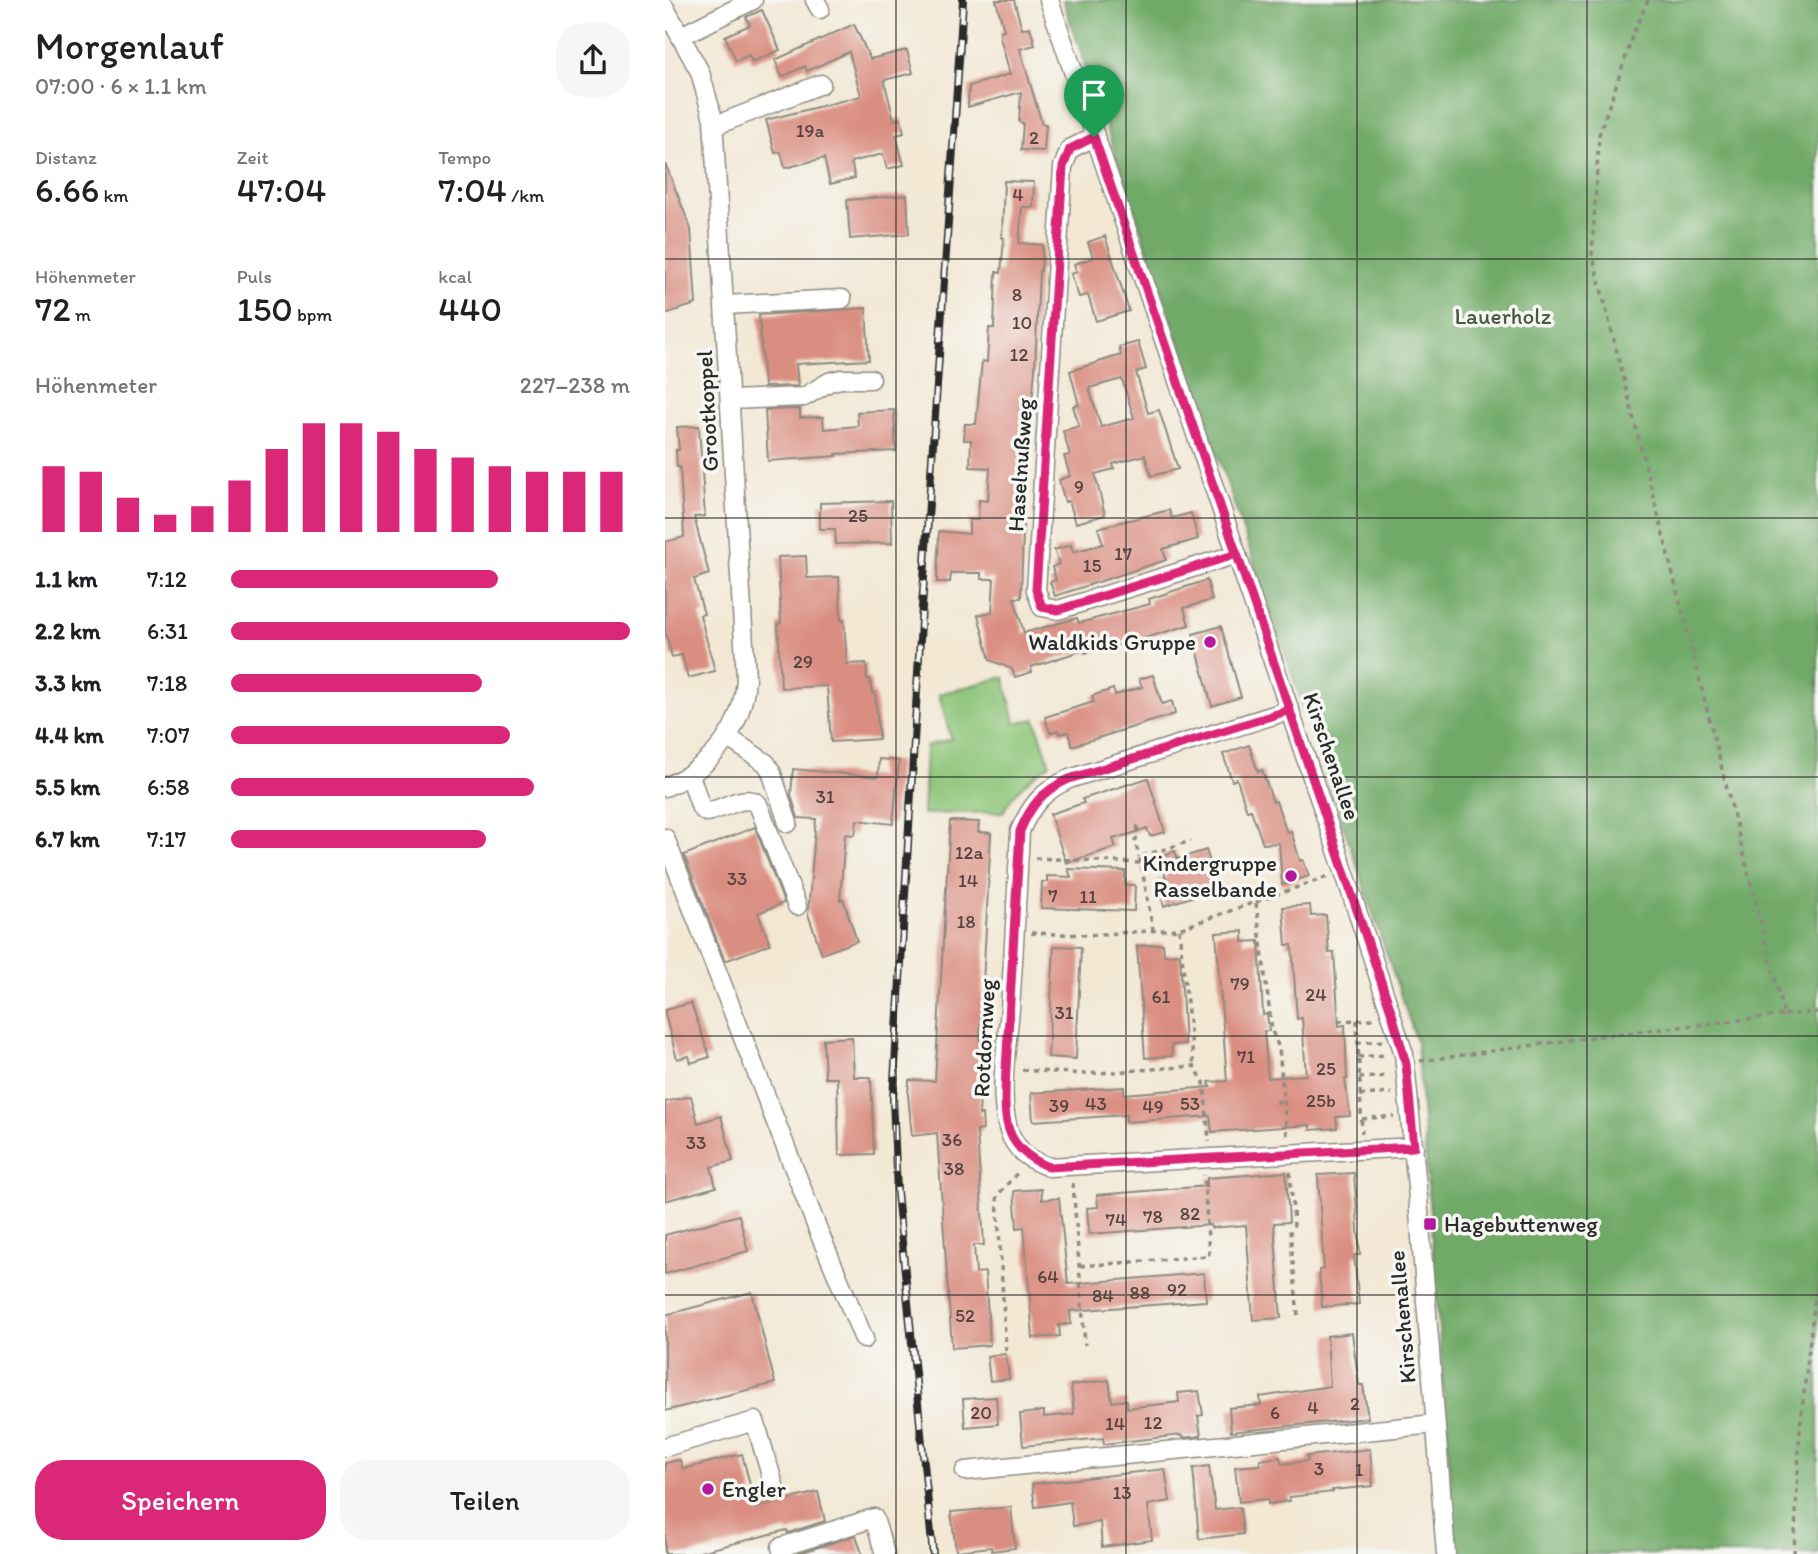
<!DOCTYPE html>
<html lang="de">
<meta charset="utf-8">
<style>
body{margin:0;font-family:Itim,sans-serif;background:#f6f6f6;color:#202124;height:100vh;display:flex;flex-direction:column;font-size:26px;white-space:nowrap}
*{box-sizing:border-box;margin:0}
p{font-size:23px;color:#757577}
.icon{flex:none;width:38px;height:38px;fill:none;stroke:currentColor;stroke-width:2;stroke-linecap:round;stroke-linejoin:round}
.map{position:relative;flex:1;overflow:hidden}
.panel{display:flex;flex-direction:column;background:#fff;width:665px}
.panel>*{flex:none}
.pin{position:absolute;display:grid;place-items:center;width:60px;height:60px;color:#fff;margin:-72px -30px;border-radius:50% 50% 50% 0;rotate:-45deg;box-shadow:0 0 7px #0007}
.pin .icon{rotate:45deg}
.round{display:grid;place-items:center;flex:none;width:74px;height:74px;border-radius:28px;background:#f6f6f6}
.summary{display:flex;align-items:center;justify-content:space-between;height:119px;padding:0 35px}
h1{font-size:38px;font-weight:600;line-height:52px}
.stats{display:grid;grid-template-columns:repeat(3,1fr);gap:10px;height:119px;padding:7px 35px}
.stats div{display:grid;align-content:center}
.stats b{font-size:35px;font-weight:600}
.stats small{font-size:19px;font-weight:400}
.stats p{font-size:19px}
.chart{height:196px;padding:14px 35px}
.chart p{display:flex;justify-content:space-between}
.chart svg{width:100%;height:126px;margin-top:7px;stroke:#db2777;stroke-width:6}
.action{display:flex;gap:14px;margin-top:auto;padding:14px 35px}
.action a{flex:1;height:80px;border-radius:28px;background:#db2777;color:#fff;font-size:28px;font-weight:600;line-height:80px;text-align:center}
.action a+a{background:#f6f6f6;color:#202124}
ul{padding:0 35px;list-style:none;font-size:23px}
li{display:grid;grid-template-columns:112px 84px 1fr;align-items:center;height:52px}
li i{height:18px;border-radius:9px;background:#db2777}
main{display:flex;flex:1;min-height:0}
.map>svg:first-child{display:block}
.green{fill:#8cc578;stroke:#5c7852;stroke-width:2}
.forest{fill:#71aa68;stroke:#4e6a4a;stroke-width:2}
.building{fill:#da8e81;fill-rule:evenodd}
.lines{fill:none;stroke-linecap:round;stroke-linejoin:round}
.minor-casing{stroke:#8e8a80;stroke-width:21}
.path{stroke:#8e8a80;stroke-width:3.5;stroke-dasharray:5 5;stroke-linecap:butt}
.minor{stroke:#fff;stroke-width:18}
.rail-casing{stroke:#2b2b2b;stroke-width:8}
.rail{stroke:#f6f6f2;stroke-width:5;stroke-dasharray:16;stroke-linecap:butt}
.route-casing{stroke:#fff;stroke-width:14}
.route{stroke:#db2777;stroke-width:9}
.grid{fill:none;stroke:#2b2b2b;stroke-width:2;stroke-opacity:0.55}
.poi-dot{fill:#b5179e;stroke:#f6f6f2;stroke-width:2.5}
.labels{text-anchor:middle;stroke-width:7;stroke-linejoin:round;paint-order:stroke}
.number-label{font-size:19px;fill:#574440}
.park-label{font-size:23px;fill:#485942;stroke:#f6f6f2}
.street-label{font-size:23px;fill:#2b2b2b;stroke:#f6f6f2}
.poi-label{font-size:23px;fill:#2b2b2b;stroke:#f6f6f2;text-anchor:end}
</style>
<main>
<section class="panel">
<div class="summary"><div><h1>Morgenlauf</h1><p>07:00 · 6 × 1.1 km</p></div><a class="round"><svg class="icon" aria-label="share" viewBox="0 0 24 24"><path d="M12 15V3M7 8l5-5 5 5M5 13v7h14v-7"/></svg></a></div>
<div class="stats">
<div><p>Distanz</p><b>6.66<small> km</small></b></div>
<div><p>Zeit</p><b>47:04</b></div>
<div><p>Tempo</p><b>7:04<small> /km</small></b></div>
</div>
<div class="stats">
<div><p>Höhenmeter</p><b>72<small> m</small></b></div>
<div><p>Puls</p><b>150<small> bpm</small></b></div>
<div><p>kcal</p><b>440</b></div>
</div>
<div class="chart"><p><span>Höhenmeter</span>227–238 m</p>
<svg viewBox="0 0 160 44" preserveAspectRatio="none"><path d="M5 44V21M15 44V23M25 44V32M35 44V38M45 44V35M55 44V26M65 44V15M75 44V6M85 44V6M95 44V9M105 44V15M115 44V18M125 44V21M135 44V23M145 44V23M155 44V23"/></svg>
</div>
<ul>
<li><b>1.1 km</b>7:12<i style="width:67%"></i></li>
<li><b>2.2 km</b>6:31<i style="width:100%"></i></li>
<li><b>3.3 km</b>7:18<i style="width:63%"></i></li>
<li><b>4.4 km</b>7:07<i style="width:70%"></i></li>
<li><b>5.5 km</b>6:58<i style="width:76%"></i></li>
<li><b>6.7 km</b>7:17<i style="width:64%"></i></li>
</ul>
<div class="action"><a>Speichern</a><a>Teilen</a></div>
</section>
<div class="map">
<svg width="1153" height="1554" viewBox="0 0 1153 1554">
<rect width="100%" height="100%" fill="#f6f6f2"/>
<filter id="ink" filterUnits="userSpaceOnUse"><feTurbulence type="fractalNoise" baseFrequency=".0143" numOctaves="2"/><feDisplacementMap in="SourceGraphic" scale="14" xChannelSelector="R" yChannelSelector="G"/><feConvolveMatrix kernelMatrix="1 2 1 2 8 2 1 2 1" color-interpolation-filters="sRGB"/></filter>
<filter id="wash" filterUnits="userSpaceOnUse"><feTurbulence type="fractalNoise" baseFrequency=".00686" numOctaves="4" result="noise"/><feDisplacementMap in="SourceGraphic" scale="28" xChannelSelector="R" yChannelSelector="G"/><feGaussianBlur stdDeviation="1.57" result="paint"/><feColorMatrix in="noise" values="0 0 0 0 0 0 0 0 0 0 0 0 0 0 0 0 0 1.4 0 .05"/><feComposite in="paint" operator="in"/></filter>
<g filter="url(#wash)">
<rect width="100%" height="100%" fill="#f2e8d4"/>
<path class="green" d="M339,677L350,723L370,719L385,764C365,778 350,790 338,812L258,814L261,746L286,739L274,694Z"/>
<polygon class="forest" points="398,0 1153,0 1153,1554 791,1554 752,1043"/>
<g id="blocks">
<g class="building">
<polygon points="331,0 349,0 357,29 365,27 370,45 355,49 377,124 381,124 379,151 356,150 358,123 354,122 356,92 303,107 304,86 345,74 335,37 335,31 339,30"/>
<polygon points="97,10 115,50 87,62 84,55 71,61 60,36 85,25 81,17"/>
<polygon points="189,24 205,59 242,50 248,73 219,80 229,120 236,118 239,133 231,135 239,165 222,169 218,154 186,162 190,178 165,184 159,158 120,168 116,152 110,153 101,120 196,96 184,52 142,71 140,66 117,77 110,60"/>
<polygon points="0,163 26,229 31,304 0,314"/>
<polygon points="339,181 369,182 368,207 357,207 354,243 378,245 376,271 374,271 370,369 359,497 356,598 349,598 359,633 412,618 414,623 485,604 484,599 542,580 547,600 519,608 524,625 470,641 420,653 419,650 366,667 367,672 350,677 347,669 325,660 313,615 327,612 329,579 316,579 316,573 286,573 285,582 272,582 274,531 304,534 304,520 313,520 314,500 323,501 325,468 305,467 306,440 299,440 300,424 311,424 317,361 322,362 324,328 329,328 331,272 336,273 339,238 337,238"/>
<polygon points="242,195 244,234 185,239 182,200"/>
<polygon points="440,236 464,311 431,321 423,295 414,297 406,274 412,272 409,264 428,258 423,242"/>
<polygon points="201,308 204,360 131,364 133,386 99,387 94,315"/>
<path d="M473,342L481,369L471,372L483,413L494,410L513,469L486,476L480,455L448,464L449,469L430,474L440,515L411,523L404,501L400,502L394,480L405,476L399,456L405,455L398,431L414,426L408,406L414,405L405,371L456,355L454,347ZM457,379L469,418L436,427L424,388Z"/>
<polygon points="135,409 135,418 158,417 159,429 193,426 192,412 229,410 231,451 171,454 172,456 103,461 100,410"/>
<polygon points="34,426 40,516 29,517 44,574 29,579 39,614 35,615 50,671 23,678 17,655 7,657 0,631 0,542 19,537 15,467 12,467 11,450 14,450 12,427"/>
<polygon points="226,501 227,543 171,544 170,529 155,529 155,503"/>
<polygon points="504,510 507,518 526,513 533,539 498,549 501,560 390,596 385,582 391,580 387,567 394,564 389,550 406,545 408,552 438,544 433,528"/>
<polygon points="141,556 142,578 174,577 176,620 179,619 182,664 201,663 202,679 205,679 207,694 210,693 214,739 166,742 162,686 116,688 113,624 116,623 113,557"/>
<polygon points="556,626 576,697 547,706 528,634"/>
<polygon points="488,675 497,704 507,701 510,714 407,746 403,732 395,734 393,730 385,733 380,717 429,702 427,696 448,689 450,695 477,687 474,679"/>
<polygon points="584,745 593,772 597,770 608,802 611,801 622,833 626,831 635,861 638,860 644,876 617,885 614,843 598,844 586,810 582,811 572,779 567,781 558,754"/>
<polygon points="214,759 234,761 228,824 192,820 190,835 180,834 175,900 178,899 192,941 157,954 143,914 151,819 133,818 126,795 128,769 213,777"/>
<polygon points="483,778 500,832 485,836 482,828 474,831 472,825 472,832 448,839 451,847 401,863 385,814 419,803 417,799"/>
<polygon points="285,821 314,822 313,832 326,833 313,1078 316,1078 314,1115 317,1114 318,1130 312,1131 319,1245 309,1245 311,1273 320,1272 325,1345 287,1348 272,1133 247,1136 243,1095 244,1080 270,1081"/>
<polygon points="90,827 119,903 93,913 105,944 60,961 19,855"/>
<polygon points="541,850 554,888 499,906 491,881 501,878 494,856 510,851 513,859"/>
<polygon points="403,869 460,871 460,885 470,885 469,911 376,908 377,882 382,882 382,876 406,877"/>
<polygon points="645,905 646,916 661,915 664,953 669,952 674,1026 680,1025 682,1079 680,1079 685,1116 671,1117 672,1128 645,1130 645,1125 547,1132 545,1116 461,1122 461,1115 368,1121 366,1093 459,1087 459,1094 545,1087 544,1082 562,1081 551,933 578,931 578,942 594,941 598,1015 602,1014 604,1031 599,1031 603,1078 641,1075 637,1018 632,1019 627,945 621,945 618,907"/>
<polygon points="498,944 499,955 515,954 520,1044 506,1045 507,1056 480,1058 472,946"/>
<polygon points="389,946 416,947 411,1059 383,1057"/>
<polygon points="26,1003 45,1057 26,1063 24,1056 12,1059 0,1014 0,1010"/>
<polygon points="187,1037 189,1077 206,1077 209,1154 174,1155 172,1078 160,1078 158,1039"/>
<polygon points="26,1096 33,1123 56,1116 68,1161 46,1167 51,1187 0,1201 0,1102"/>
<polygon points="621,1172 624,1222 609,1223 616,1318 588,1320 581,1225 546,1228 546,1225 424,1234 422,1208 433,1207 432,1195 542,1186 542,1178"/>
<polygon points="689,1173 695,1255 689,1255 694,1304 657,1307 654,1270 659,1269 653,1175"/>
<polygon points="376,1189 377,1200 394,1198 403,1284 539,1273 541,1301 405,1311 406,1324 394,1325 395,1336 368,1338 359,1227 352,1228 349,1191"/>
<polygon points="74,1215 83,1251 0,1274 0,1235"/>
<polygon points="87,1292 110,1383 0,1411 0,1315"/>
<polygon points="687,1333 694,1385 698,1385 703,1418 566,1432 564,1408 596,1405 595,1397 665,1386 662,1336"/>
<polygon points="341,1354 344,1379 325,1381 322,1356"/>
<polygon points="444,1380 447,1402 462,1400 462,1408 514,1402 513,1393 534,1391 538,1415 533,1416 536,1436 517,1438 516,1435 439,1444 438,1438 358,1446 355,1414 379,1411 379,1417 409,1414 406,1385"/>
<polygon points="331,1397 333,1424 300,1427 298,1399"/>
<polygon points="705,1449 708,1486 667,1490 668,1492 624,1497 625,1501 603,1504 603,1499 574,1502 570,1467 595,1465 595,1460 615,1457 617,1464 643,1461 642,1456"/>
<polygon points="77,1454 91,1508 153,1492 160,1521 123,1533 122,1530 27,1554 0,1554 0,1463 15,1460 18,1469"/>
<polygon points="544,1466 550,1510 575,1507 578,1534 534,1539 528,1468"/>
<polygon points="500,1469 505,1501 483,1505 487,1540 437,1547 435,1522 408,1526 405,1502 370,1507 367,1484"/>
<polygon points="346,1507 350,1548 327,1551 326,1547 291,1551 286,1512"/>
<polygon points="191,1535 197,1554 132,1554"/>
</g>
</g>
</g>
<g filter="url(#ink)">
<use href="#blocks" fill-opacity="0" stroke="#8e8a80" stroke-width="2"/>
<g class="lines">
<g class="minor-casing">
<g id="minor">
<polyline points="150,0 155,9"/>
<polyline points="384,0 679,871 739,1054 752,1187 781,1554"/>
<path d="M0,8L35,72L48,119L81,678C78,729 47,768 0,787"/>
<polyline points="16,36 88,0"/>
<polyline points="49,126 156,84"/>
<polyline points="429,137 405,149 398,167 371,590 377,607 393,610 572,554"/>
<polyline points="60,305 177,299"/>
<polyline points="66,400 139,397 164,382 176,379 206,379"/>
<path d="M625,710L404,779C378,791 366,805 355,831C352,891 349,950 345,1009C342,1045 331,1105 347,1138C355,1154 368,1161 384,1167L749,1147"/>
<polyline points="62,737 101,763 106,771 123,823"/>
<path d="M25,775L36,808L41,812C58,810 79,793 93,804L132,906"/>
<polyline points="0,838 153,1230 199,1339"/>
<polyline points="0,1447 90,1421 110,1489"/>
<polyline points="300,1471 770,1424"/>
<polyline points="118,1554 116,1547 209,1518 220,1554"/>
</g>
</g>
<g class="path">
<polyline points="472,837 470,841 474,857"/>
<polyline points="370,858 476,863 488,930"/>
<polyline points="476,863 474,857 526,841"/>
<polyline points="591,903 607,1031 614,1048 622,1136"/>
<polyline points="514,929 529,1066"/>
<polyline points="366,933 423,935 514,929 664,876"/>
<polyline points="1119,1015 1153,1012"/>
<polyline points="692,1020 697,1133"/>
<polyline points="673,1021 709,1019"/>
<polyline points="692,1043 718,1041"/>
<polyline points="693,1057 722,1055"/>
<polyline points="755,1061 942,1035 1119,1015 927,253 934,135 971,27 983,0"/>
<polyline points="357,1070 420,1074 529,1066 539,1082 544,1142"/>
<polyline points="694,1078 723,1076"/>
<polyline points="695,1095 727,1093"/>
<polyline points="611,1102 620,1101"/>
<polyline points="697,1119 729,1116"/>
<polyline points="625,1172 629,1225 625,1230 633,1316"/>
<polyline points="408,1183 420,1345"/>
<polyline points="415,1266 544,1256 539,1175"/>
<polyline points="341,1351 332,1196 354,1171"/>
<polyline points="1129,1554 1135,1428 1153,1268"/>
</g>
<use href="#minor" class="minor"/>
<g class="rail-casing">
<polyline id="rail" points="268,1554 232,1192 228,1099 256,622 298,0"/>
</g>
<use href="#rail" class="rail"/>
</g>
</g>
<g class="lines" filter="url(#ink)">
<g class="route-casing">
<path id="route" d="M429,137L625,710L404,779C377,791 366,805 355,831L341,1069C339,1116 335,1147 384,1167L749,1147L741,1064L728,1017L572,554L393,610L377,607L371,590L398,167L405,149L429,137"/>
</g>
<use href="#route" class="route"/>
</g>
<path class="grid" d="M231,0V1554M461,0V1554M692,0V1554M922,0V1554M0,259H1153M0,518H1153M0,777H1153M0,1036H1153M0,1295H1153"/>
<g class="poi-dot">
<circle cx="545" cy="642" r="7"/>
<circle cx="626" cy="876" r="7"/>
<rect x="758" y="1217" width="14" height="14" rx="3.5"/>
<circle cx="43" cy="1489" r="7"/>
</g>
<g class="labels">
<g class="number-label">
<text x="145" y="137">19a</text>
<text x="369" y="144">2</text>
<text x="353" y="201">4</text>
<text x="352" y="301">8</text>
<text x="357" y="329">10</text>
<text x="354" y="361">12</text>
<text x="414" y="493">9</text>
<text x="193" y="522">25</text>
<text x="458" y="560">17</text>
<text x="427" y="572">15</text>
<text x="138" y="668">29</text>
<text x="160" y="803">31</text>
<text x="304" y="859">12a</text>
<text x="72" y="885">33</text>
<text x="303" y="887">14</text>
<text x="388" y="902">7</text>
<text x="423" y="903">11</text>
<text x="301" y="928">18</text>
<text x="575" y="990">79</text>
<text x="651" y="1001">24</text>
<text x="496" y="1003">61</text>
<text x="399" y="1019">31</text>
<text x="581" y="1063">71</text>
<text x="661" y="1075">25</text>
<text x="656" y="1107">25b</text>
<text x="431" y="1110">43</text>
<text x="525" y="1110">53</text>
<text x="394" y="1112">39</text>
<text x="488" y="1113">49</text>
<text x="287" y="1146">36</text>
<text x="31" y="1149">33</text>
<text x="289" y="1175">38</text>
<text x="525" y="1220">82</text>
<text x="488" y="1223">78</text>
<text x="451" y="1226">74</text>
<text x="383" y="1283">64</text>
<text x="512" y="1296">92</text>
<text x="475" y="1299">88</text>
<text x="438" y="1302">84</text>
<text x="300" y="1322">52</text>
<text x="690" y="1410">2</text>
<text x="648" y="1414">4</text>
<text x="316" y="1419">20</text>
<text x="610" y="1419">6</text>
<text x="488" y="1429">12</text>
<text x="450" y="1430">14</text>
<text x="654" y="1475">3</text>
<text x="694" y="1476">1</text>
<text x="457" y="1499">13</text>
</g>
<g class="park-label">
<text x="838" y="324">Lauerholz</text>
</g>
<g class="street-label">
<text transform="translate(42 411) rotate(-93)" y="8">Grootkoppel</text>
<text transform="translate(355 465) rotate(-86)" y="8">Haselnußweg</text>
<text transform="translate(667 756) rotate(71)" y="8">Kirschenallee</text>
<text transform="translate(319 1038) rotate(-87)" y="8">Rotdornweg</text>
<text transform="translate(737 1317) rotate(-95)" y="8">Kirschenallee</text>
</g>
<g class="poi-label">
<text x="531" y="650">Waldkids Gruppe</text>
<text x="612" y="871">Kindergruppe<tspan x="612" dy="26">Rasselbande</tspan></text>
<text x="779" y="1232" text-anchor="start">Hagebuttenweg</text>
<text x="57" y="1497" text-anchor="start">Engler</text>
</g>
</g>
</svg>
<div class="pin" style="left:429px;top:137px;background:#1e9e55"><svg class="icon" aria-label="arrive" viewBox="0 0 24 24"><path d="M6 21V4h12l-3 4 3 4H6"/></svg></div>
</div>
</main>
